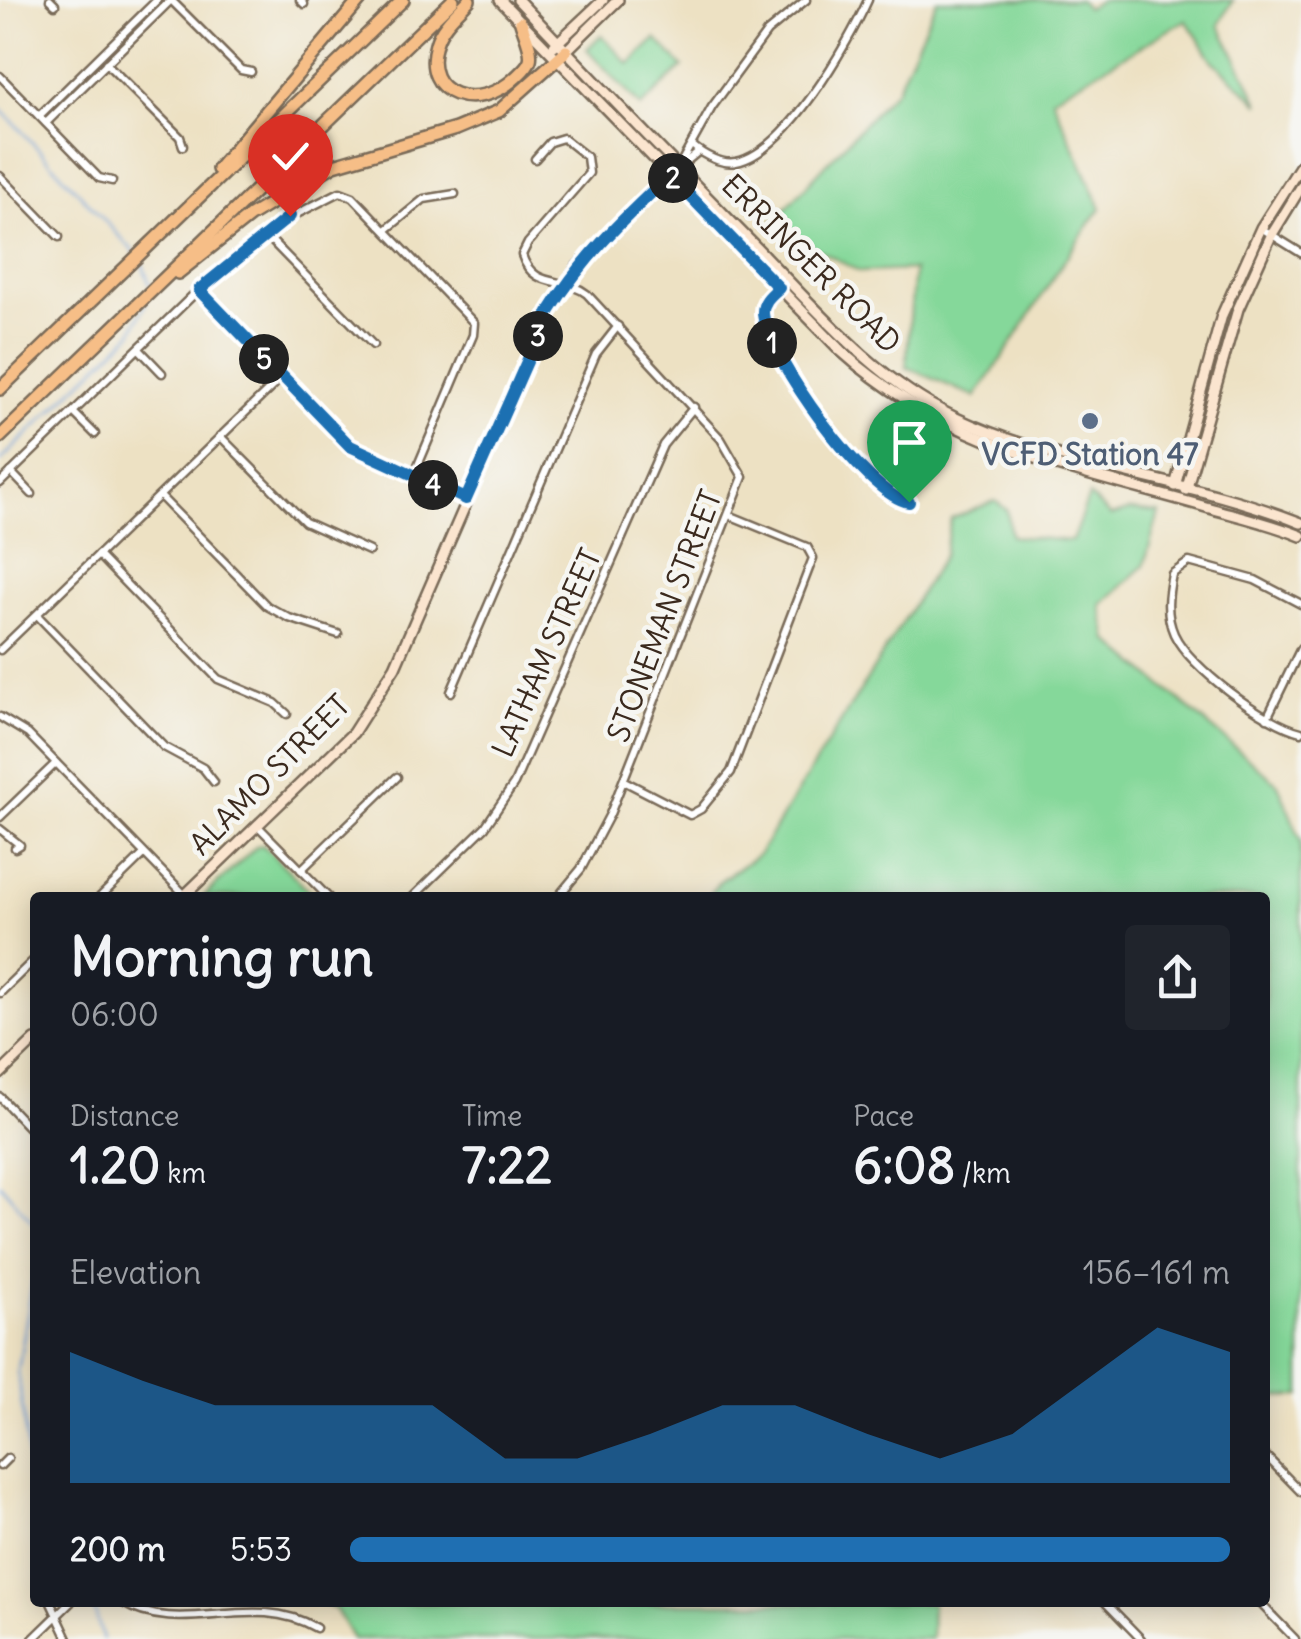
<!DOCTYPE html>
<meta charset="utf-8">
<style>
body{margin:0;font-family:Delius,sans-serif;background:#20242c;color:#f1f3f6;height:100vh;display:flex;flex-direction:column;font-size:38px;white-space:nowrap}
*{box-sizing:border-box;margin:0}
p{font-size:32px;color:#9ea1a6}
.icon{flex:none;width:55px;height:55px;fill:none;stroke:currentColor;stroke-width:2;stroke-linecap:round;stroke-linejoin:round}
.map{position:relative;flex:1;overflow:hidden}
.drawer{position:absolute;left:30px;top:892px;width:1240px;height:715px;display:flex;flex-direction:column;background:#171b24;border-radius:10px;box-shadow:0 5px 25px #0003}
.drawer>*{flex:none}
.pin{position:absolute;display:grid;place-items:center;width:85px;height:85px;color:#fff;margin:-102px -42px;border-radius:50% 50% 50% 0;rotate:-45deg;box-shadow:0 0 10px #0007}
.pin .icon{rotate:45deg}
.km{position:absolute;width:50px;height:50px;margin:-25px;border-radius:50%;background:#222;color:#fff;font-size:28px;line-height:50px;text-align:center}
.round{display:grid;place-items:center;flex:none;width:105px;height:105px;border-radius:10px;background:#20242c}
.headline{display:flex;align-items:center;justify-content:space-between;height:170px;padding:0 40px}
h1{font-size:55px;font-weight:700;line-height:75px}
.figures{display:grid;grid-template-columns:repeat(3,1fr);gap:15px;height:170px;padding:10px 40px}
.figures div{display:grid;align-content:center}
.figures b{font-size:50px;font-weight:700}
.figures small{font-size:28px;font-weight:400}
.figures p{font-size:28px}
.chart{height:280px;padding:20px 40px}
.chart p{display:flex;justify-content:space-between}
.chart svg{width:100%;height:180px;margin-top:10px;fill:#1f6fb2;opacity:.7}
ul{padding:0 40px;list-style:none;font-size:32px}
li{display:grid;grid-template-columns:160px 120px 1fr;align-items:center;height:75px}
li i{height:25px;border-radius:12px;background:#1f6fb2}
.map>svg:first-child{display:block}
.green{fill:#85d89a;stroke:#60815c;stroke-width:2.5}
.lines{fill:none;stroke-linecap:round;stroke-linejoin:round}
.stream{stroke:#6b9dd5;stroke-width:2.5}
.street-casing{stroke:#796a58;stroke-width:11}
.secondary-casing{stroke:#796a58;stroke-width:14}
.highway-casing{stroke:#796a58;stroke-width:16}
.street{stroke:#fff;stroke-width:6}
.secondary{stroke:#fbe5cf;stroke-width:9}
.highway{stroke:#f6be87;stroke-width:11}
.route-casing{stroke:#fff;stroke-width:20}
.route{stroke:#1f6fb2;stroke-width:12}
.service-dot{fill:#5c6f8a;stroke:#f6f6f2;stroke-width:4}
.labels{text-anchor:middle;stroke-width:9;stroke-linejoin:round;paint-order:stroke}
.street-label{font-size:30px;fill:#3b2a1e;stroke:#f6f6f2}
.service-label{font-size:30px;font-weight:bold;fill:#4e5e75;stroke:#f6f6f2}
</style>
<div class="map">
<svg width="1301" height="1639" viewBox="0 0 1301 1639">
<rect width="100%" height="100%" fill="#f6f6f2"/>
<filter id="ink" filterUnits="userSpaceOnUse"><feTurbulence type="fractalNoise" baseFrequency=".01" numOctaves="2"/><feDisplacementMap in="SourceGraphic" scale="20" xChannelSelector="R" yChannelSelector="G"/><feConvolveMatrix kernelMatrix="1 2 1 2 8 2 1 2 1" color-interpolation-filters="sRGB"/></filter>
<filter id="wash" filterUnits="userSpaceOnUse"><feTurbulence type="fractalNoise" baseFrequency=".0048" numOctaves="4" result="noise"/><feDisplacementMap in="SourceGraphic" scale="40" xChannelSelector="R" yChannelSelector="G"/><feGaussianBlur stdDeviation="2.25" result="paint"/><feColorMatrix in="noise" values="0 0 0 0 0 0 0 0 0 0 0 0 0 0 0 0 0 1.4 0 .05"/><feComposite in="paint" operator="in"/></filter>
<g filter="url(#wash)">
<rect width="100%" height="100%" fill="#ede1c3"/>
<g class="green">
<path d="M937,0H1080L1086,8L1101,0H1233L1219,25L1260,104L1213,61L1186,20L1052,98L1101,208C1055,269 1020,336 975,397L906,367L914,270L860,272L771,224L897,88Z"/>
<polygon points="601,35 629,64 656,39 683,67 641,107 587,49"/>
<polygon points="1089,496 1111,516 1131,510 1159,513 1144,566 1101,605 1108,640 1278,784 1301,841 1301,1396 1265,1397 1265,898 708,897 720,881 759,854 944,555 951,519 995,501 1007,510 1011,536 1072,541"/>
<polygon points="263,845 315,897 203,897 257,846"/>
<polygon points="320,1603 932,1603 931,1639 353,1639 335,1608"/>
</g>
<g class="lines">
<g class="stream">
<polyline points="0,108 136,254"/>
<polyline points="141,260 150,285"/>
<polyline points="0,461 132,333 146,302"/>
<polyline points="0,1184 35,1225"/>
<polyline points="35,1268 18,1371 35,1513"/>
<polyline points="92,1602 103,1639"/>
</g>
</g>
</g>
<g filter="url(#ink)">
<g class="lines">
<g class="street-casing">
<g id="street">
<polyline points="50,0 55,5"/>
<polyline points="171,0 241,70 251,72"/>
<polyline points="300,0 304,4"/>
<polyline points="106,63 180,137 183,146"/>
<polyline points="0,76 99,178 112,181"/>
<polyline points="39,116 157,0"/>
<polyline points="46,123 171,0"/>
<path d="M693,146C703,155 722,165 736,162C786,153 848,44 868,0"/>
<path d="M535,159L550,142L563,138L587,157L589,173L528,243L522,255C533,290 564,276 587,294L721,439L743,477L610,814L581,869L557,898"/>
<polyline points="681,166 699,151"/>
<polyline points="678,168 712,107 767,32 806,0"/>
<polyline points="0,176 59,237"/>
<polyline points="1261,228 1301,253"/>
<polyline points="386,230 424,199 455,194"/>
<polyline points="265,234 373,345"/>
<path d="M788,280L763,309C771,356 862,495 909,502"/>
<polyline points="199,290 350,446 466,499"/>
<polyline points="139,349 162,373"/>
<polyline points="73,412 95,434"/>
<polyline points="220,436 305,522 369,551"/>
<polyline points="11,472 32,494"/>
<polyline points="0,483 224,265 277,224 340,192 353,197 474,323 473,335 413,477"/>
<polyline points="160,496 267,606 289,618 338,634"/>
<polyline points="98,555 218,679 275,703 287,714"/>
<path d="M1301,604L1255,580L1189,562L1172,574C1168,594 1165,614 1174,634C1189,667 1266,724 1301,732"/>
<polyline points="37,615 164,747 203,768 214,782"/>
<polyline points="0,650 282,377"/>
<polyline points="451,692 596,354 618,326"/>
<polyline points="0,717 28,734 185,895"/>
<polyline points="1267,718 1301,648"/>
<polyline points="624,781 690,815 701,809 731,772 813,558 807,547 729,515"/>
<polyline points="0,817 56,763"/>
<polyline points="257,825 329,898"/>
<polyline points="0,829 20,845 15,848"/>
<polyline points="301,870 397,777"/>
<polyline points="99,898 144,854"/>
<polyline points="412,898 485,827 514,784 663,445 694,407"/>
<polyline points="0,993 35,959"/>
<polyline points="0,1097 35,1134"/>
<polyline points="1265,1455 1301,1492"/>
<polyline points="0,1466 8,1458"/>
<path d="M121,1602C184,1639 250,1590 316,1628"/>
<polyline points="1105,1602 1141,1639"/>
<polyline points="1259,1602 1295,1639"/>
<polyline points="51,1603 68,1639"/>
<polyline points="33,1639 71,1602"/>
</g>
</g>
<g class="secondary-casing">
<g id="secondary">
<path d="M500,0L841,351C950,449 1076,469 1213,509C1242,517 1272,524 1301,536"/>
<path d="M518,0C594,81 672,161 749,240C812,304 872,378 954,417C1064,469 1189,478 1301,523"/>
<polyline points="554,46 603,0"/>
<polyline points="566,51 618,0"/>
<polyline points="1175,486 1222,315 1261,228 1301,165"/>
<polyline points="1186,490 1238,309 1271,236 1301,187"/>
<polyline points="182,898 353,733 395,667 549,312 578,266 675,171"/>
<polyline points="0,1074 35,1040"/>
</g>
</g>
<g class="highway-casing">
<g id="highway">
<path d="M469,0C457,13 441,26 436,44C420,97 478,113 515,78C520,73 528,67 530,60C533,50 524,33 521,22"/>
<polyline points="218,169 360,0"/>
<polyline points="178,273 250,216 334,165 456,129 499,111 566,51"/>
<polyline points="0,389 403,0"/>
<polyline points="0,437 453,0"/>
</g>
</g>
<use href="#street" class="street"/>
<use href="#secondary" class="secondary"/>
<use href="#highway" class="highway"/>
</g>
</g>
<g class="lines" filter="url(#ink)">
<g class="route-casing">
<path id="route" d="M290,216L199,290L350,446L466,499L549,312C582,258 624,218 670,175L779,288C771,295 762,302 763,314C768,357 867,496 909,502"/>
</g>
<use href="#route" class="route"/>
</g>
<circle class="service-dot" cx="1090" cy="421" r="10"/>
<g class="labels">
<g class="street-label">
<text transform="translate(811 264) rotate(45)" y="10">ERRINGER ROAD</text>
<text transform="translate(665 616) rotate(-69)" y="10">STONEMAN STREET</text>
<text transform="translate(547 653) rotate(-66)" y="10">LATHAM STREET</text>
<text transform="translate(270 775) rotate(-45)" y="10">ALAMO STREET</text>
</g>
<g class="service-label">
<text x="1090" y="465">VCFD Station 47</text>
</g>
</g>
</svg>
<div class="pin" style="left:909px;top:502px;background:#1e9e55"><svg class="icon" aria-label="arrive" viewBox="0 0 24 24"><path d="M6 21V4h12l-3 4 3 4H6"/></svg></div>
<div class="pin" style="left:290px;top:216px;background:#d93025"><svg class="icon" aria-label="check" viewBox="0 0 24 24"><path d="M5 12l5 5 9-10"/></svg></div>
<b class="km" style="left:772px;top:343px">1</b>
<b class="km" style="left:673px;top:178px">2</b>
<b class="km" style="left:538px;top:336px">3</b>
<b class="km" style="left:433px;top:485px">4</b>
<b class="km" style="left:264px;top:359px">5</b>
<section class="drawer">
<div class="headline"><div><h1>Morning run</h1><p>06:00</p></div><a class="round"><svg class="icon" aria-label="share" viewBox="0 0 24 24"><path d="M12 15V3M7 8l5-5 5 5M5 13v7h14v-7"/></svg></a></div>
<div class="figures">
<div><p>Distance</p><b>1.20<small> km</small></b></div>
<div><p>Time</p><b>7:22</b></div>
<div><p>Pace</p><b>6:08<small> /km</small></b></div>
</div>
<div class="chart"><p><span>Elevation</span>156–161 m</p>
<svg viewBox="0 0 160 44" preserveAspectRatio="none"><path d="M0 44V12L10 19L20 25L30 25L40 25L50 25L60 38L70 38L80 32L90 25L100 25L110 32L120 38L130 32L140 19L150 6L160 12V44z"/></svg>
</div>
<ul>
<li><b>200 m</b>5:53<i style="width:100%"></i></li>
</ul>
</section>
</div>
